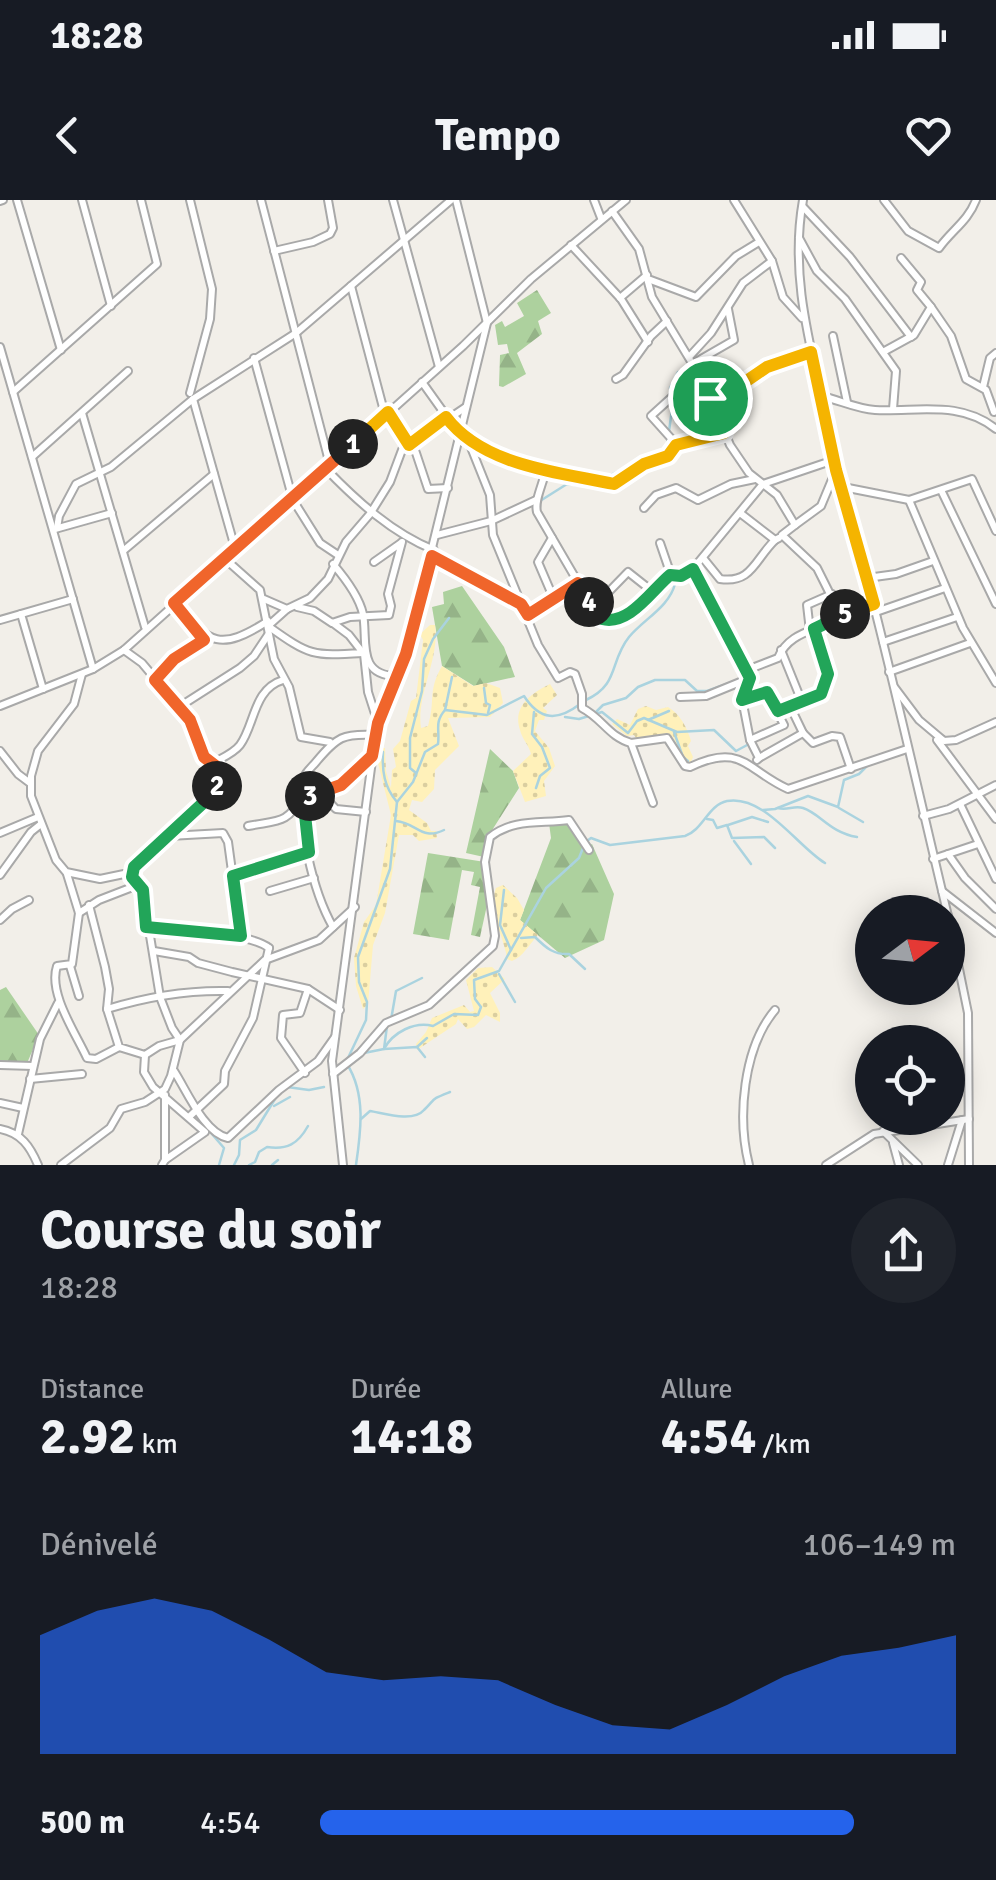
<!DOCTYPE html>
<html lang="fr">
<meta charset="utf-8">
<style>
body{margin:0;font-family:Signika,sans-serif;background:#20242c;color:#f1f3f6;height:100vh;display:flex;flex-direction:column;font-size:38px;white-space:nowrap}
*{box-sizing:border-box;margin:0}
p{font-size:32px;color:#9ea1a6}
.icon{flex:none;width:55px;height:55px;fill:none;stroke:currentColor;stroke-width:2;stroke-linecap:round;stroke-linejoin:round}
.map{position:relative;height:965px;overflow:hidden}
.drawer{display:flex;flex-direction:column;background:#171b24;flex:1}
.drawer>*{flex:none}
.needle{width:65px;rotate:74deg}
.tools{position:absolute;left:855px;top:695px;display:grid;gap:20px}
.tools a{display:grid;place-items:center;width:110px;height:110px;border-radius:50%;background:#171b24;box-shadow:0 5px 25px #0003;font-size:50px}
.pin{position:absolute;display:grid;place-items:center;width:85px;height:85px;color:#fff;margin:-42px;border:5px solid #fff;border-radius:50%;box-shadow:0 2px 10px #0007}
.km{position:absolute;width:50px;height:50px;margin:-25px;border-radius:50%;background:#222;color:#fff;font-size:28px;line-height:50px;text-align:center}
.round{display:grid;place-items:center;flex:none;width:105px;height:105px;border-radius:52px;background:#20242c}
.head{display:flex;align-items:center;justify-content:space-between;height:170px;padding:0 40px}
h1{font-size:55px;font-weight:800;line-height:75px}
.stats{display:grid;grid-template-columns:repeat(3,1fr);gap:15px;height:170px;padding:10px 40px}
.stats div{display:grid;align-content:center}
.stats b{font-size:50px;font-weight:800}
.stats small{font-size:28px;font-weight:400}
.stats p{font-size:28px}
.chart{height:280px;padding:20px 40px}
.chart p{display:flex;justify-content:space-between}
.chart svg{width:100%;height:180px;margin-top:10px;fill:#2563eb;opacity:.7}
ul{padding:0 40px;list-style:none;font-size:32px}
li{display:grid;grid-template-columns:160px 120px 1fr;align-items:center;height:75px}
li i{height:25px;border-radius:12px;background:#2563eb}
.status{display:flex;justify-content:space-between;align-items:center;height:70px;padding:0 50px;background:#171b24;direction:ltr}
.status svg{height:28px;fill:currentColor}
header{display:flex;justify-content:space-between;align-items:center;height:130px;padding:0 40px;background:#171b24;font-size:45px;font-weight:800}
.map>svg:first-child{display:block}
.forest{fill:url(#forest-firs)}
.sand{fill:url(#sand-dots)}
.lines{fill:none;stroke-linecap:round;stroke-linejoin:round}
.stream{stroke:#aad3df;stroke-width:2.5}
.minor-casing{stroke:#a9a9a9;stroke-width:10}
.minor{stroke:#fff;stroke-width:6}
.split-1-casing{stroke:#fff;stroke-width:20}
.split-2-casing{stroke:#fff;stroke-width:20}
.split-3-casing{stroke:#fff;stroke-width:20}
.split-4-casing{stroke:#fff;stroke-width:20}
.split-5-casing{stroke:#fff;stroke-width:20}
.split-6-casing{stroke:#fff;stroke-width:20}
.split-1{stroke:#f5b400;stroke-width:12}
.split-2{stroke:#f0652b;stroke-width:12}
.split-3{stroke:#22a559;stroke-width:12}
.split-4{stroke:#f0652b;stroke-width:12}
.split-5{stroke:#22a559;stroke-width:12}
.split-6{stroke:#f5b400;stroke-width:12}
</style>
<div class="status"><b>18:28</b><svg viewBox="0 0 49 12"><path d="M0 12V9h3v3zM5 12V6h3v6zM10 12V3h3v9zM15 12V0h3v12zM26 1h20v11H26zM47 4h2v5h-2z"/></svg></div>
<header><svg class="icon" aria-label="back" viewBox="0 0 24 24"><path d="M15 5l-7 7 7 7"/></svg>Tempo<svg class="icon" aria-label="heart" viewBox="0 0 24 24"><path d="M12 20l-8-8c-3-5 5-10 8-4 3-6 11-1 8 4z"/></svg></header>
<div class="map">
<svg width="996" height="965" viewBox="0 0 996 965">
<defs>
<pattern id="forest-firs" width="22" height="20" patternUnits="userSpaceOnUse" patternTransform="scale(2.5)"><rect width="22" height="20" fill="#add19e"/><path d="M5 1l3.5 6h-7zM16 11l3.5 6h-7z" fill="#95b388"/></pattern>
<pattern id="sand-dots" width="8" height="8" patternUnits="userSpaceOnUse" patternTransform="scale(2.5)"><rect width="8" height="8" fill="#fff1ba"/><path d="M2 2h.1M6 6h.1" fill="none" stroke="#dacea0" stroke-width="1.8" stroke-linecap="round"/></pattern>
</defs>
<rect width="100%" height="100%" fill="#f2efe9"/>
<g class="forest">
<polygon points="537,90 551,113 538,121 542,134 517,153 526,174 503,187 499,186 500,155 509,153 507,144 498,145 495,125 502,121 505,127 524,116 517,103"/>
<polygon points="462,386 504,447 515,477 474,486 442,466 432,407 444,404 443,392"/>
<polygon points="490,549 513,571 519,588 489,635 484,657 466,653"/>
<polygon points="572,618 587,647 592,644 614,694 604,740 565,758 520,720 551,638 549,623"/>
<polygon points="428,653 485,662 489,696 480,737 471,735 480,687 471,685 474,672 462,670 449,740 413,734"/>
<polygon points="6,787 39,835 25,868 0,867 0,790"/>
</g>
<g class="sand">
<path d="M430,425H435C440,459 416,495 421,528L428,526C436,500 427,492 442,466L473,486L486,483L500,488L503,503L490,517L448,518L459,546L435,570L434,589L422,602L412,600L409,610L427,623L431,631H436L437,638L419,641L413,635H399L385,713L373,745L368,804L363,809L356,786L354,758L364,722L376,705L391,615L378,563L382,548H385L386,571L391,588L392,570L396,567L393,549L400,541L411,501L416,498L423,440L420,434Z"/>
<path d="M550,484L557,495L543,508L547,511L544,520H539L535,531L549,548L555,566L544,581L546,596L525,602L513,571L531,554C529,545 522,539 520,530C512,506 532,493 550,484Z"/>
<path d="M646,506L656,510L668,507C680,514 687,527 691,541L688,546L693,557L691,562H685L673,537L668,534L638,541L634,535L627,536L612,524L617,519L630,525L638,509Z"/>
<path d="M503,685L517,698L524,710L520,720L538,735C530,743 523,757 512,761L507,759C504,735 487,713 496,688Z"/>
<polygon points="492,767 505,779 490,793 500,813 500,822 486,815 474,827 467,829 458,819 456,824 417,850 416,844 426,832 432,818 464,805 470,812 474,811 466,780 478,768"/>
</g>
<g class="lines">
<g class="stream">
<polyline points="671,194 670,188 678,172"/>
<polyline points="678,240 692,239 698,231 711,225"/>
<polyline points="666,253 673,202"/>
<polyline points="603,279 636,262 646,262"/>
<polyline points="540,301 567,284 585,286 596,282"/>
<polyline points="484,488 486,503 490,505 488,513"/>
<path d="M586,500C620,484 609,462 629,437C644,419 669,407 675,384"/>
<polyline points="445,510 452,477"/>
<polyline points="534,512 532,534 542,547 550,568 540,576 536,588"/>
<polyline points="596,512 603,505 626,498 638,487 655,480 685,480 697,491 707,491 735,481"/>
<polyline points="565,517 579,519 602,512 628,533 637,521 644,518 677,532 714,530 736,551 749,544"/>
<polyline points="648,520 669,511"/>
<polyline points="674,532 683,557 688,561"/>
<path d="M383,552C382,571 384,587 397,602"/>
<polyline points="416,573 410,568 410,538 422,491 424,459 433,439 449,418"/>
<path d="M778,608C787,611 794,605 803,608C821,614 829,632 857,637"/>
<polyline points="839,608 863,622"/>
<polyline points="763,610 775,609 808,596 838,607 844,580 859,574 868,565"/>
<polyline points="707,619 713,620 717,628 727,625 732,638 764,637 775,648"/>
<path d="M396,621C417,623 422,641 444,630"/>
<polyline points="728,625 752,617 768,622"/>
<path d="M587,641L591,638L610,645L685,636C703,630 708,605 727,601C764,594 798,647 825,663"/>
<polyline points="734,641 751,664"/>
<polyline points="504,690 500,725 511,750"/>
<path d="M521,738L535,737C546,748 554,755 569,754L585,769"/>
<polyline points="499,774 515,802"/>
<polyline points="391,820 396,791 422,778"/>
<polyline points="387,826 384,849 417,847 425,857"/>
<polyline points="417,847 427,838"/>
<path d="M364,853L384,849C393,832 415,821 433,826L454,814L478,815L481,807L475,799L474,780L499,771L546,688L579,658L583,648"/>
<path d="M348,858L366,820L367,802L359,782L358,757L390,669L397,602L413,582L425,552L438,544C440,529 434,523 445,510L487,515L524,496C540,521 558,521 580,504"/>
<path d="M347,864C366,894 361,931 356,965"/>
<polyline points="287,887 309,890 324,887"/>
<polyline points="274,906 290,897"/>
<path d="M361,919L370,911C383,913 413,923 424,910C437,897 430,900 450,892"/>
<polyline points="205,926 224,948 219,965"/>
<polyline points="234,965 239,955 240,940 256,930 275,899"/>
<path d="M249,965L255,962L259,952L267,947C287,950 298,944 308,926"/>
<polyline points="272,965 278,960"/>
</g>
<g class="minor-casing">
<g id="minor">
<polyline points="17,0 61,150"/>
<polyline points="82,0 111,106"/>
<polyline points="190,0 212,89 210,119 190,193"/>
<polyline points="261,0 330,265"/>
<polyline points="393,0 439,167"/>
<polyline points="594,0 601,18"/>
<polyline points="734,0 772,61 783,97 802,118"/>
<path d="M803,0C791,67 806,129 821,195C836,262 854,328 871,394C898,500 922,607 947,712"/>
<path d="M884,0L908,31L939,48C952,30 968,21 976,0"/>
<polyline points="0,1 3,0"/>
<polyline points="803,7 850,57 911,137"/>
<polyline points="612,11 639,49 652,97 704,183 730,245 749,273 777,295 795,325 782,335 817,368 841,416 873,404"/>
<polyline points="799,38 817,71 845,99 896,171 893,209"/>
<polyline points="571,45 621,99 648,142"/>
<polyline points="274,51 313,42 330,34 333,28 328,0"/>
<polyline points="648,79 696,97 736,56 759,42"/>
<polyline points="351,86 385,215"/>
<polyline points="620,98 647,75"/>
<polyline points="931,107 951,136 966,179 986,190 994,212"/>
<polyline points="833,136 847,202"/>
<polyline points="0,147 93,469"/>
<polyline points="883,152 914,135 931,107 917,90 921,82 901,58"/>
<polyline points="690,156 711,133 743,83 772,61"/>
<polyline points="254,158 293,300 320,343 338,355"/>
<polyline points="694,163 734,140 728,109"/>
<polyline points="616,179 623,175 651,136 667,121"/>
<path d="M422,182L452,224L496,257L615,284C634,267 660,264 677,245"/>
<polyline points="704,183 672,197 651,216 677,245 724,233"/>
<polyline points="983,187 990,158 996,153"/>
<polyline points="13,192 157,64 141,0"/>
<path d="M821,196C839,200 857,209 875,210C918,212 960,200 996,229"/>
<polyline points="711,198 745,182 767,167 811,152"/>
<polyline points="193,199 235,348"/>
<polyline points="389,212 416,253 428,289 448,288"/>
<polyline points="82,213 145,427"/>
<path d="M466,235L490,295L493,335L538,445L558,478L570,472L575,474L582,494V508C602,518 609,537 631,543L653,603"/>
<polyline points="32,257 128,171"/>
<path d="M546,268C544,283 534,299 537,312L593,408L601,419C629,426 651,391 670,375L681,376L693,369L763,284L834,260"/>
<path d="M326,269C357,301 392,333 434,350"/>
<polyline points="843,287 909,300 972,279 996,331"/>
<polyline points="941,290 996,404"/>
<polyline points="909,300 963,428 996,483"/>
<polyline points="644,308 656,295 676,288 698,300 731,284 755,279"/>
<polyline points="740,313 775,340 779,338"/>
<polyline points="795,325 821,306 836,270"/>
<polyline points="57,328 59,316 76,284 111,267 193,199 296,133 451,0"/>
<polyline points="55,329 112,313"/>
<polyline points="437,335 491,321 536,300"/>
<polyline points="552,338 538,362 553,397"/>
<polyline points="660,343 671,375"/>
<polyline points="123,351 214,274"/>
<polyline points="432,357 520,404"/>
<polyline points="224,358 260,390 274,459 289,487 301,537 330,542"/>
<path d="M703,358L720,379C752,384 755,359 775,340"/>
<polyline points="374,362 401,343"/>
<path d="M333,364C345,378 359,396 363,414C368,440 356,476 397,476"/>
<polyline points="867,378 896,374 933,361"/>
<polyline points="264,399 287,409 310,398 328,379 346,342 370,314 390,282 402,250 466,207"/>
<path d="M174,403C209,441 216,454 268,421"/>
<polyline points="297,407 314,411 332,423 350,417 389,415 391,406 388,394 402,342"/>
<polyline points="593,408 628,372 652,391"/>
<path d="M287,409L268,426C310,456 312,456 363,453L349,435L333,423"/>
<polyline points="876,412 945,388"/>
<polyline points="21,414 43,489"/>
<polyline points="527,415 578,383"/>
<polyline points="0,420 73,399"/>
<polyline points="810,431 807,405 832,394"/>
<polyline points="883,442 957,417"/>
<polyline points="124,450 142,463 179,507 240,468 254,456 268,435"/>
<polyline points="781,450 802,502 819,496 828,474 814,429"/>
<polyline points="364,454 368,492 377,520"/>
<path d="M747,470L778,458C789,431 818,431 841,416"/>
<polyline points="889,472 970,443"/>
<polyline points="82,474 74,504 38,551 31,576 31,596 56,660 66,672 100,679 124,674 142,687 160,797 172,828 180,840 159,846 145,855 119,847 107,809 109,789 105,767 89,705"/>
<polyline points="155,480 174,459 202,442 203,437"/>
<polyline points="895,488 919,520 944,541 956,540 996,522"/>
<polyline points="680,497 706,496 750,478 693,369"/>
<polyline points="743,500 767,492 784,525 750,540 742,499 750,479"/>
<polyline points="0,506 93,469 124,450 463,146 531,79 626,0"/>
<polyline points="179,507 195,530 204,557 213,563"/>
<polyline points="803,533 813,543 832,536 840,537 851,569"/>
<polyline points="750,540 759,558 757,560"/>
<polyline points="937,540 996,619"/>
<path d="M631,543L667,538L685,566L690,567C742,542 746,570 788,589L907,549"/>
<polyline points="0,551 18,574 30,583"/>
<polyline points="759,558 803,533 790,506"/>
<polyline points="321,594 336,609 366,612"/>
<polyline points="960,604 996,679"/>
<polyline points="923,616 949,609 996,585"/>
<path d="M248,626C279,620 286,625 303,596C334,596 351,574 372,555"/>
<polyline points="0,633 38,617"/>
<path d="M169,635L215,590L219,572L213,563C222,558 234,553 240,545C255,525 253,489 283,480"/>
<polyline points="948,654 978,644"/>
<polyline points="933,659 948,654 965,678 996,709"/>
<path d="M67,674L79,713L72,764L57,766C48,793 75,832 87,858L96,859L119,847"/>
<polyline points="0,675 31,632 41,624"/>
<polyline points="233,675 309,652"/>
<polyline points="270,691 314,678"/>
<polyline points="942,691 996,733"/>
<polyline points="79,713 99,700 130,688 134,667 169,636 223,633 228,642 241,737"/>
<polyline points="948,715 968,813 969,965"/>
<polyline points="0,720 12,709 29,700"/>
<path d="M146,727C175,730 249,732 269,748"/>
<path d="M333,727C313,692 296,621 303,581C304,573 311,568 316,562C337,537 343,533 376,535"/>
<polyline points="154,751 189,757 198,763 232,772 308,789 340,810"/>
<polyline points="70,766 79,796"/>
<path d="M107,809C146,797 187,790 228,791"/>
<polyline points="145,855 144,872 153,887 205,932 165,960"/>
<polyline points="0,865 33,866"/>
<path d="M174,871C187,891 204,933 228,938L279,890L318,861L335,837"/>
<polyline points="305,873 281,838 283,815 300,813 308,789"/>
<path d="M333,874L360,853L386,823L429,805L493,746L495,736L485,662L490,637C514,618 541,624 569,620L589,650"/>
<polyline points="30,879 82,874"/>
<polyline points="0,903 23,908"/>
<polyline points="189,917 224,884 225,871 253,818 269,748"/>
<path d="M0,929C21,933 30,946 38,965"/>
<polyline points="883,931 918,965"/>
<polyline points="18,934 40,839 58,803"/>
<polyline points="893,943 899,965"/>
<polyline points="61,965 110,928 121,909 145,902 165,889 171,876 180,840 265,760 319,740 355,707"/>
<polyline points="162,965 165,960 165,895"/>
<polyline points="343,965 332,861 377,523 406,454 487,123 456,0"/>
<path d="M749,965C737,918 743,848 775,810"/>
<polyline points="826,965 874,934 969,919"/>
<polyline points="948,965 962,920"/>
</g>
</g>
<use href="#minor" class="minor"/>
</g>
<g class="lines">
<g class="split-1-casing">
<path id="split-1" d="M353,244L388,212L409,245L446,217C483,266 558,272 614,284L644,264L668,256L676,245L724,233L710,198"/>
</g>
<g class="split-2-casing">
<polyline id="split-2" points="217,586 217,567 204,557 190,520 155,480 174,459 204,440 174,403 353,244"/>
</g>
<g class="split-3-casing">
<polyline id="split-3" points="217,586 202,604 134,667 132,677 143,690 146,727 241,736 233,676 309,652 303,596 310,596"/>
</g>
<g class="split-4-casing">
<polyline id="split-4" points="310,596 341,585 372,556 378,523 406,454 432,356 521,404 528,415 578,383 589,402"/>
</g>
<g class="split-5-casing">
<path id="split-5" d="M589,402L602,419C629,426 651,391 670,375L681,376L693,369L750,478L742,500L767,492L778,511L821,494L828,474L814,429L845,414"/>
</g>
<g class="split-6-casing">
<polyline id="split-6" points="710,198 745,182 767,167 811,152 836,270 874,404 845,414"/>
</g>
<use href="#split-1" class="split-1"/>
<use href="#split-2" class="split-2"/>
<use href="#split-3" class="split-3"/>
<use href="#split-4" class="split-4"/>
<use href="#split-5" class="split-5"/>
<use href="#split-6" class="split-6"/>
</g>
</svg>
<div class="tools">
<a><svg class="needle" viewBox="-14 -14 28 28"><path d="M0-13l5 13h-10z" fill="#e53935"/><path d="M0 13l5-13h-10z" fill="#9ea1a6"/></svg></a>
<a><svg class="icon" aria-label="locate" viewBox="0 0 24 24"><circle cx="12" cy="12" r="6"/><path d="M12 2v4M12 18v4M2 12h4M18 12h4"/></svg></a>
</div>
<div class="pin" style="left:710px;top:198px;background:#1e9e55"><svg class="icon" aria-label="arrive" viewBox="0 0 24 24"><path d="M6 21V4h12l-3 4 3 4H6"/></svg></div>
<b class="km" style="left:353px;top:244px">1</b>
<b class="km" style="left:217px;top:586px">2</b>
<b class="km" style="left:310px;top:596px">3</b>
<b class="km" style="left:589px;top:402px">4</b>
<b class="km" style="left:845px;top:414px">5</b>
</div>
<section class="drawer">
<div class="head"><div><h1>Course du soir</h1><p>18:28</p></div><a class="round"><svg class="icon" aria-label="share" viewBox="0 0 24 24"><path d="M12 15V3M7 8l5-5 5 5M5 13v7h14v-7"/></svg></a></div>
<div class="stats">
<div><p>Distance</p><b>2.92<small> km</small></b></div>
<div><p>Durée</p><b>14:18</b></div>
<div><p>Allure</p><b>4:54<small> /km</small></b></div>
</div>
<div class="chart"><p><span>Dénivelé</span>106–149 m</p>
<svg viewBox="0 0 160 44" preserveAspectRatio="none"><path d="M0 44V15L10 9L20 6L30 9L40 16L50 24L60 26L70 25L80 26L90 32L100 37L110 38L120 32L130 25L140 20L150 18L160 15V44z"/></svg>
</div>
<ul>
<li><b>500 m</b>4:54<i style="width:84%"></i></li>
</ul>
</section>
